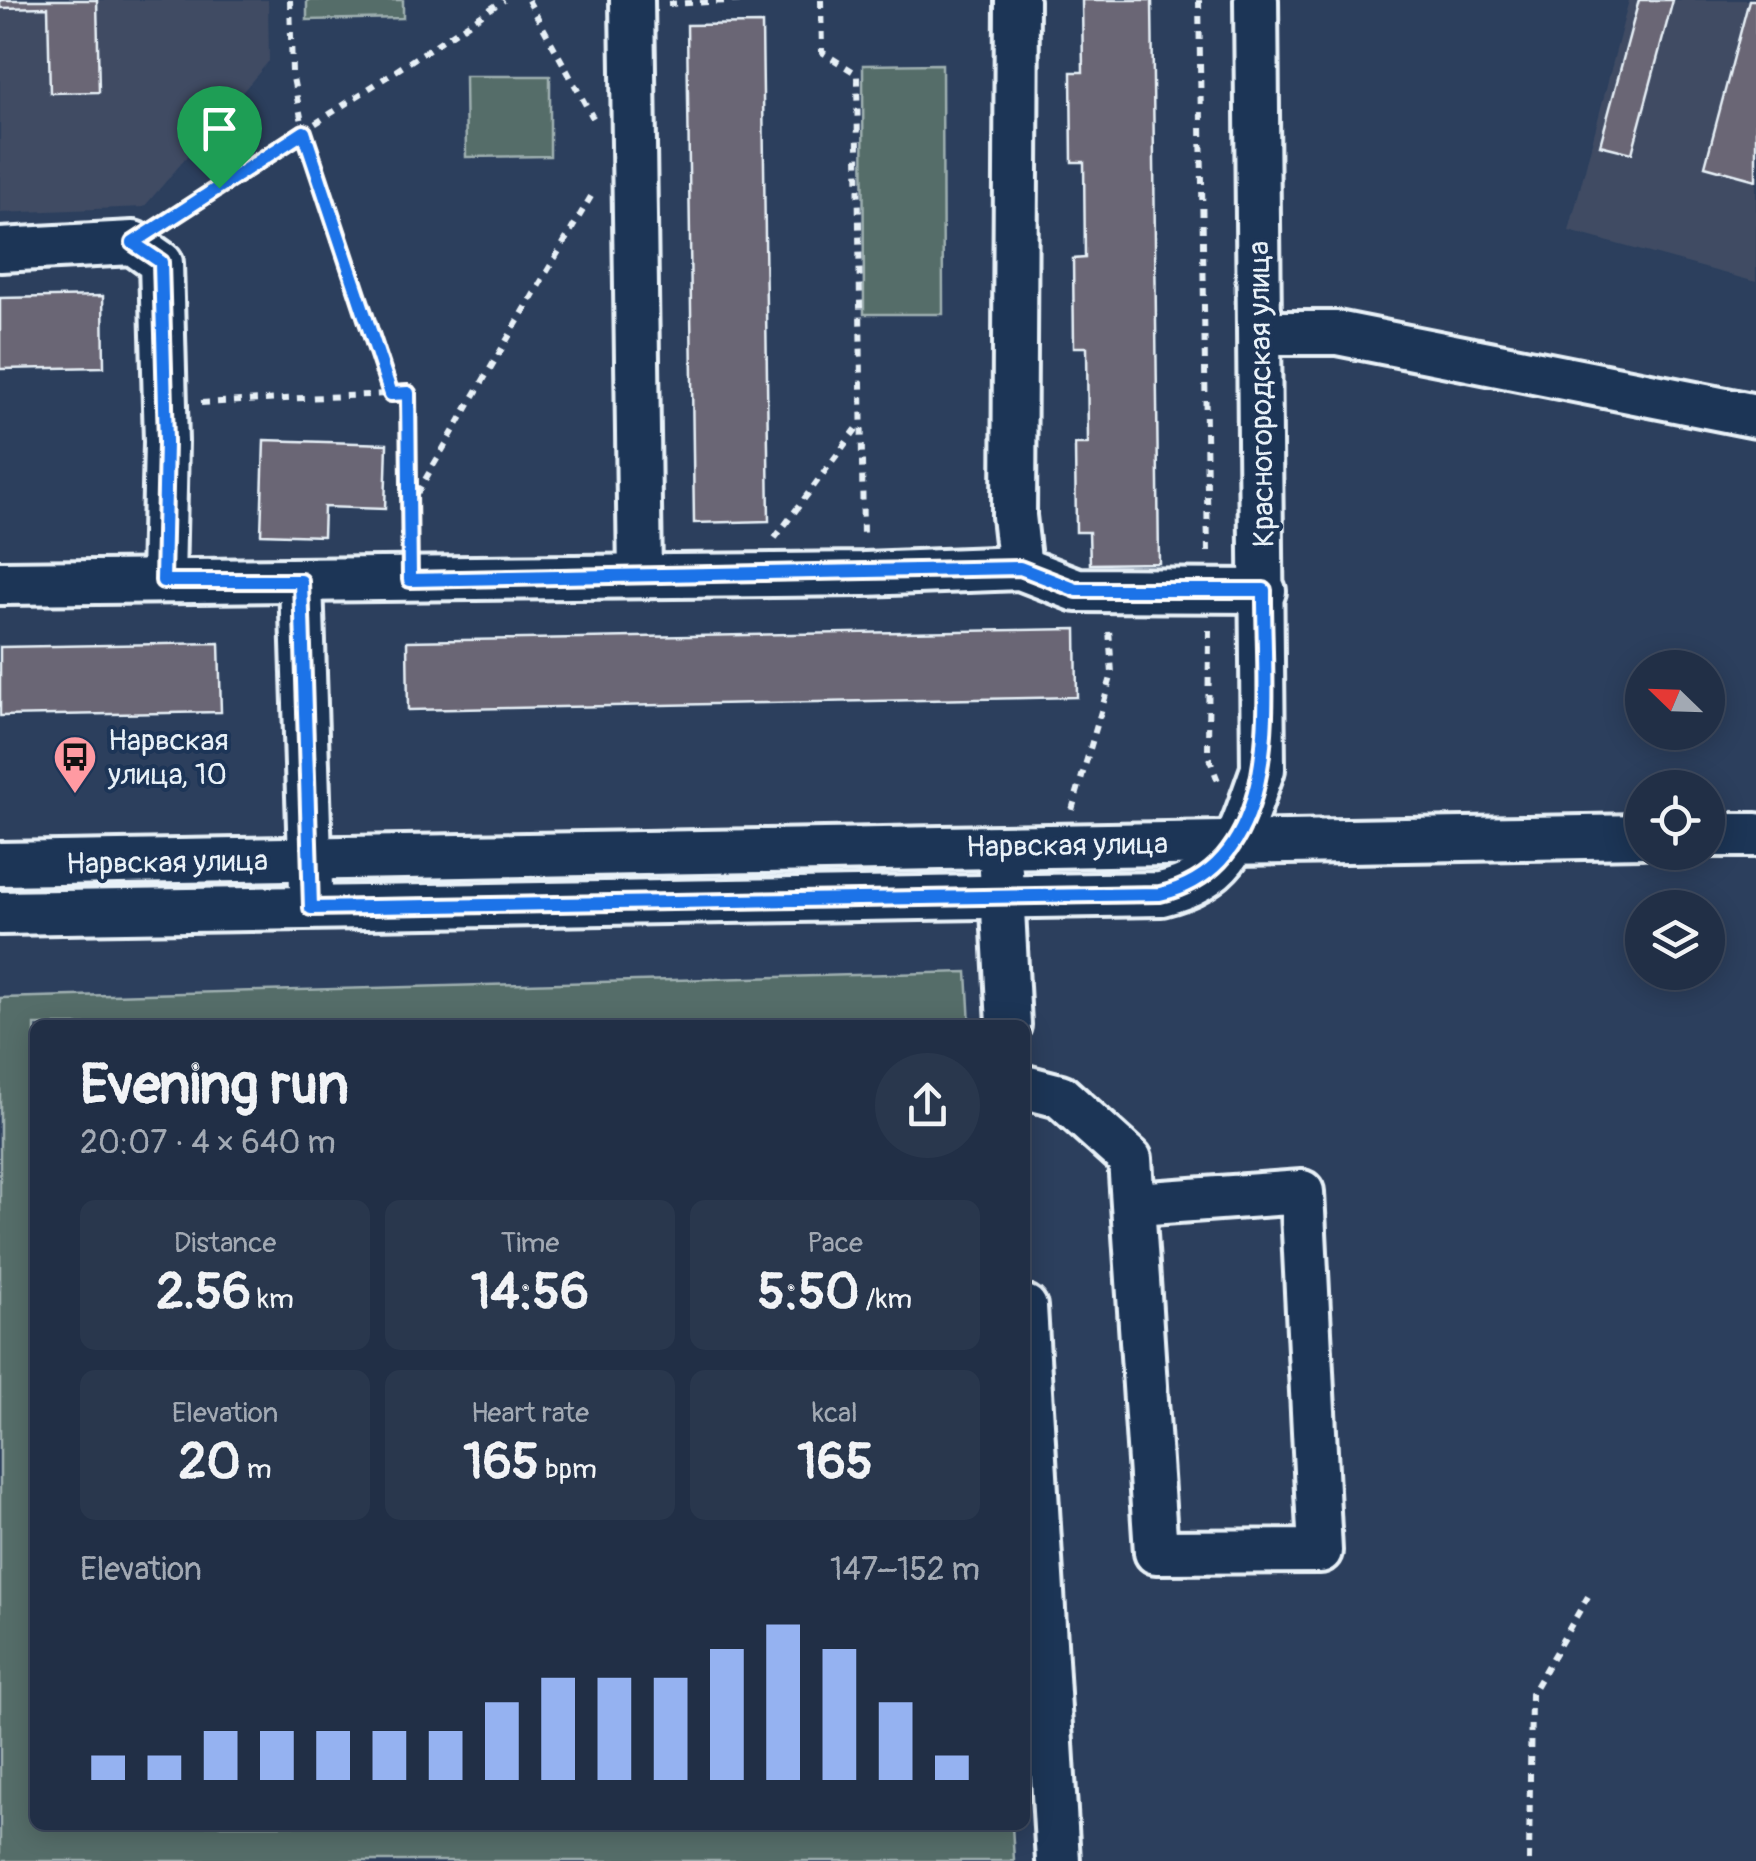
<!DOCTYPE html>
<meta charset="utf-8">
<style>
body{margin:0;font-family:Pangolin,sans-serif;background:#29374d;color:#f1f3f6;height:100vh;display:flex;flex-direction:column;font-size:38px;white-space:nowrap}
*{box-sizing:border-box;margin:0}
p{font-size:32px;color:#a2a9b3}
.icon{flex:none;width:55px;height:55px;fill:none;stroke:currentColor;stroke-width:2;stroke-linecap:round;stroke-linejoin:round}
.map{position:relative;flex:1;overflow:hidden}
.sheet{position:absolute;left:30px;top:1020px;width:1000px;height:810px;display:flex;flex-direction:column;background:#212f46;border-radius:15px;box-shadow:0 5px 25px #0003,0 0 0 2px #3e4a5f}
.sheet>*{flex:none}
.needle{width:65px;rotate:293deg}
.buttons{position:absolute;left:1625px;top:650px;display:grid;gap:20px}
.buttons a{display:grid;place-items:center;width:100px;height:100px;border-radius:50%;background:#212f46;box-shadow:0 5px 25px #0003,0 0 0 2px #3e4a5f;font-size:50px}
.pin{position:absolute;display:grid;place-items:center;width:85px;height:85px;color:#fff;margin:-102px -42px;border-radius:50% 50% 50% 0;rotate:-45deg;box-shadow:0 0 10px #0007}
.pin .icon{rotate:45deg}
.round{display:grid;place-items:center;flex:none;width:105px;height:105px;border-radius:52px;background:#29374d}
.headline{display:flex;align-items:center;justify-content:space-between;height:170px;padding:0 50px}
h1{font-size:55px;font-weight:800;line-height:75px}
.metrics{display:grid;grid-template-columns:repeat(3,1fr);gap:15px;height:170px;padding:10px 50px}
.metrics div{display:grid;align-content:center;border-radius:15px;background:#29374d;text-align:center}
.metrics b{font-size:50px;font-weight:800}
.metrics small{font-size:28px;font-weight:400}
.metrics p{font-size:28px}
.chart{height:280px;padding:20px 50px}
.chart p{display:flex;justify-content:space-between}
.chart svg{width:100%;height:180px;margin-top:10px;stroke:#95b2f1;stroke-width:6}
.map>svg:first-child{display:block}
.built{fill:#3f4b64}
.green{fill:#556d69;stroke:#9eafb0;stroke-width:2.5}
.building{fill:#6a6675;stroke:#e8f1f8;stroke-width:2.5}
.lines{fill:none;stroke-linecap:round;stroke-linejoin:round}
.minor-casing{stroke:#e8f1f8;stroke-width:50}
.path{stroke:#e8f1f8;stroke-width:6;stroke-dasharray:8 8;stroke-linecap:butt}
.minor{stroke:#1d3557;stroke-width:42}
.route-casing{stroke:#fff;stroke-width:20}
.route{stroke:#1a73e8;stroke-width:12}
.labels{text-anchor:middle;stroke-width:8;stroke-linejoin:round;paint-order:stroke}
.street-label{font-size:30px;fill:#e8f1f8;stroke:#1d3557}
.poi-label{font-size:30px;fill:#e8f1f8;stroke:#1d3557;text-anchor:start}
</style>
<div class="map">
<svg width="1756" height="1861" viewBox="0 0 1756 1861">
<rect width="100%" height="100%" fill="#2c3f5d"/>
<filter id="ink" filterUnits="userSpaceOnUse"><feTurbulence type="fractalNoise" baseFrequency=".01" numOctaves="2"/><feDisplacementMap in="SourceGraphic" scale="20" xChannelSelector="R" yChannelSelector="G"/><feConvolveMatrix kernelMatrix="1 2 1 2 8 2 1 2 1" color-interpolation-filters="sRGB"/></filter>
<g filter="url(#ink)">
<g class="built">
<polygon points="0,0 268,0 269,61 144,207 0,213"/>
<polygon points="1629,0 1756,0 1756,282 1569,231"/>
</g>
<g class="green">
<polygon points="307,0 403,0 403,18 307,20"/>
<polygon points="942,64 943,314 864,314 863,65"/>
<polygon points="465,76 550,76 550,156 466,157"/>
<polygon points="967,972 970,1025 35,1025 35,1825 1012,1825 1014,1861 0,1861 0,998"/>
</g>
<g class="building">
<polygon points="0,0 97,0 99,92 50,93 48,7 0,8"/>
<polygon points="1082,0 1152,0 1159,563 1090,564 1089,532 1076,532 1075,444 1088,444 1087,347 1074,347 1073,259 1085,258 1084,162 1072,162 1071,72 1083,72"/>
<polygon points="1639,0 1673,0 1632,153 1600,145"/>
<polygon points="1749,0 1756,0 1756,180 1705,166"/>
<polygon points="762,24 769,521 694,523 687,25"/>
<polygon points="103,296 104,367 0,369 0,298"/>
<polygon points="264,440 387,444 385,509 324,507 323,536 261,534"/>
<polygon points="1076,629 1077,697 408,710 407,641"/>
<polygon points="219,643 221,712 0,716 0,647"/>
</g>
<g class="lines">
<g class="minor-casing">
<g id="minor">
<polyline points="632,0 640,576"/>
<polyline points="1017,0 1014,516 1020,568"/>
<polyline points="0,250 133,243 161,263 166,442 163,581"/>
<polyline points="1260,333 1337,333 1756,416"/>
<polyline points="301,581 311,888"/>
<polyline points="0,583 864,574 1020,568 1077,590 1264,591"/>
<polyline points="1708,835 1756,835"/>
<polyline points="0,864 1642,836"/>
<polyline points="1001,871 1009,1025"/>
<path d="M0,913L1161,894C1235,876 1239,833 1263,769L1256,0"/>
<polyline points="1025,1087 1060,1096 1130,1159 1156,1552 1320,1551 1302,1192 1136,1204"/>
<polyline points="1025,1307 1058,1861"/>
</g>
</g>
<g class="path">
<polyline points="290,0 292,73 304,132 391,394"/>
<polyline points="528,0 593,118"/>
<polyline points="821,0 822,52 857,74 863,537"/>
<polyline points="1199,0 1208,552"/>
<polyline points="668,4 747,0"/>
<polyline points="168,220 504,0"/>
<polyline points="201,403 408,393 409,543"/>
<polyline points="409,507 593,193"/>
<polyline points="775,538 860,424"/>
<polyline points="1209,630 1208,755 1218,781"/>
<polyline points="1072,810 1112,674 1109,629"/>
<polyline points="1529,1861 1531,1694 1590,1593"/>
</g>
<use href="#minor" class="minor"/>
</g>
</g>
<g class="lines" filter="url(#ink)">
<g class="route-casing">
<path id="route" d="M304,132L391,394L408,393L410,580L1020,568L1077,590H1264C1263,692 1289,864 1160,894L311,908L301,581H163L166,442L161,262L133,243Z"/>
</g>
<use href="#route" class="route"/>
</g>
<defs>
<g id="bus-pin" transform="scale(2.25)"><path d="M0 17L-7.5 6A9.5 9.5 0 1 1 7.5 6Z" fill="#ff9aa2" stroke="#1d3557"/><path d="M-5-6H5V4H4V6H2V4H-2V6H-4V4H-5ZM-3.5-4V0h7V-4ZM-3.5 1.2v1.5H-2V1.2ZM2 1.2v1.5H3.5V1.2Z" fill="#111"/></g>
</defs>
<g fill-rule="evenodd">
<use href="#bus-pin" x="75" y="757"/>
</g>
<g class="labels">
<g class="street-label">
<text transform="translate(1261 394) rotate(-91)" y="10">Красногородская улица</text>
<text transform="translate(1067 845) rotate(-1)" y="10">Нарвская улица</text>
<text transform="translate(167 862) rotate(-1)" y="10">Нарвская улица</text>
</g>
<g class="poi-label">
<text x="108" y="750">Нарвская<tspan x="108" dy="34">улица, 10</tspan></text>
</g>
</g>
</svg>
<div class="buttons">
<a><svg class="needle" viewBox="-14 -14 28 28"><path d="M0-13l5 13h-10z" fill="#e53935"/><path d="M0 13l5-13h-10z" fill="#a2a9b3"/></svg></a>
<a><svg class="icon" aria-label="locate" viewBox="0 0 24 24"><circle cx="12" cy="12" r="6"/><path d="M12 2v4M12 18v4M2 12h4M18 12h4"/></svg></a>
<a><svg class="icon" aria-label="layers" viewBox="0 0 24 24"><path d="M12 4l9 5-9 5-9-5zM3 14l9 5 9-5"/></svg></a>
</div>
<div class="pin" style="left:219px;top:188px;background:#1e9e55"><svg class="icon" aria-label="arrive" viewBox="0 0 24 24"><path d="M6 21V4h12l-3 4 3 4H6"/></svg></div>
<section class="sheet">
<div class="headline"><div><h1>Evening run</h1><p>20:07 · 4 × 640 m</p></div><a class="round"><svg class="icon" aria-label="share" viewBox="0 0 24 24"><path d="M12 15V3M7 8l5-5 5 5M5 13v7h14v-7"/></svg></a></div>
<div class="metrics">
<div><p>Distance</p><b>2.56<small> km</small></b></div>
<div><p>Time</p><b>14:56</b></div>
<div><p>Pace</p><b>5:50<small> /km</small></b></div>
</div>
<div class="metrics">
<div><p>Elevation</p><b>20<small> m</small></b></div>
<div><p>Heart rate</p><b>165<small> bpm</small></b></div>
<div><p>kcal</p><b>165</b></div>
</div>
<div class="chart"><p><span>Elevation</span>147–152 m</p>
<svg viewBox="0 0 160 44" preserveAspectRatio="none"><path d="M5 44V38M15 44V38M25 44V32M35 44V32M45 44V32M55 44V32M65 44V32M75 44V25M85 44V19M95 44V19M105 44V19M115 44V12M125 44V6M135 44V12M145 44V25M155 44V38"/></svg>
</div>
</section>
</div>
